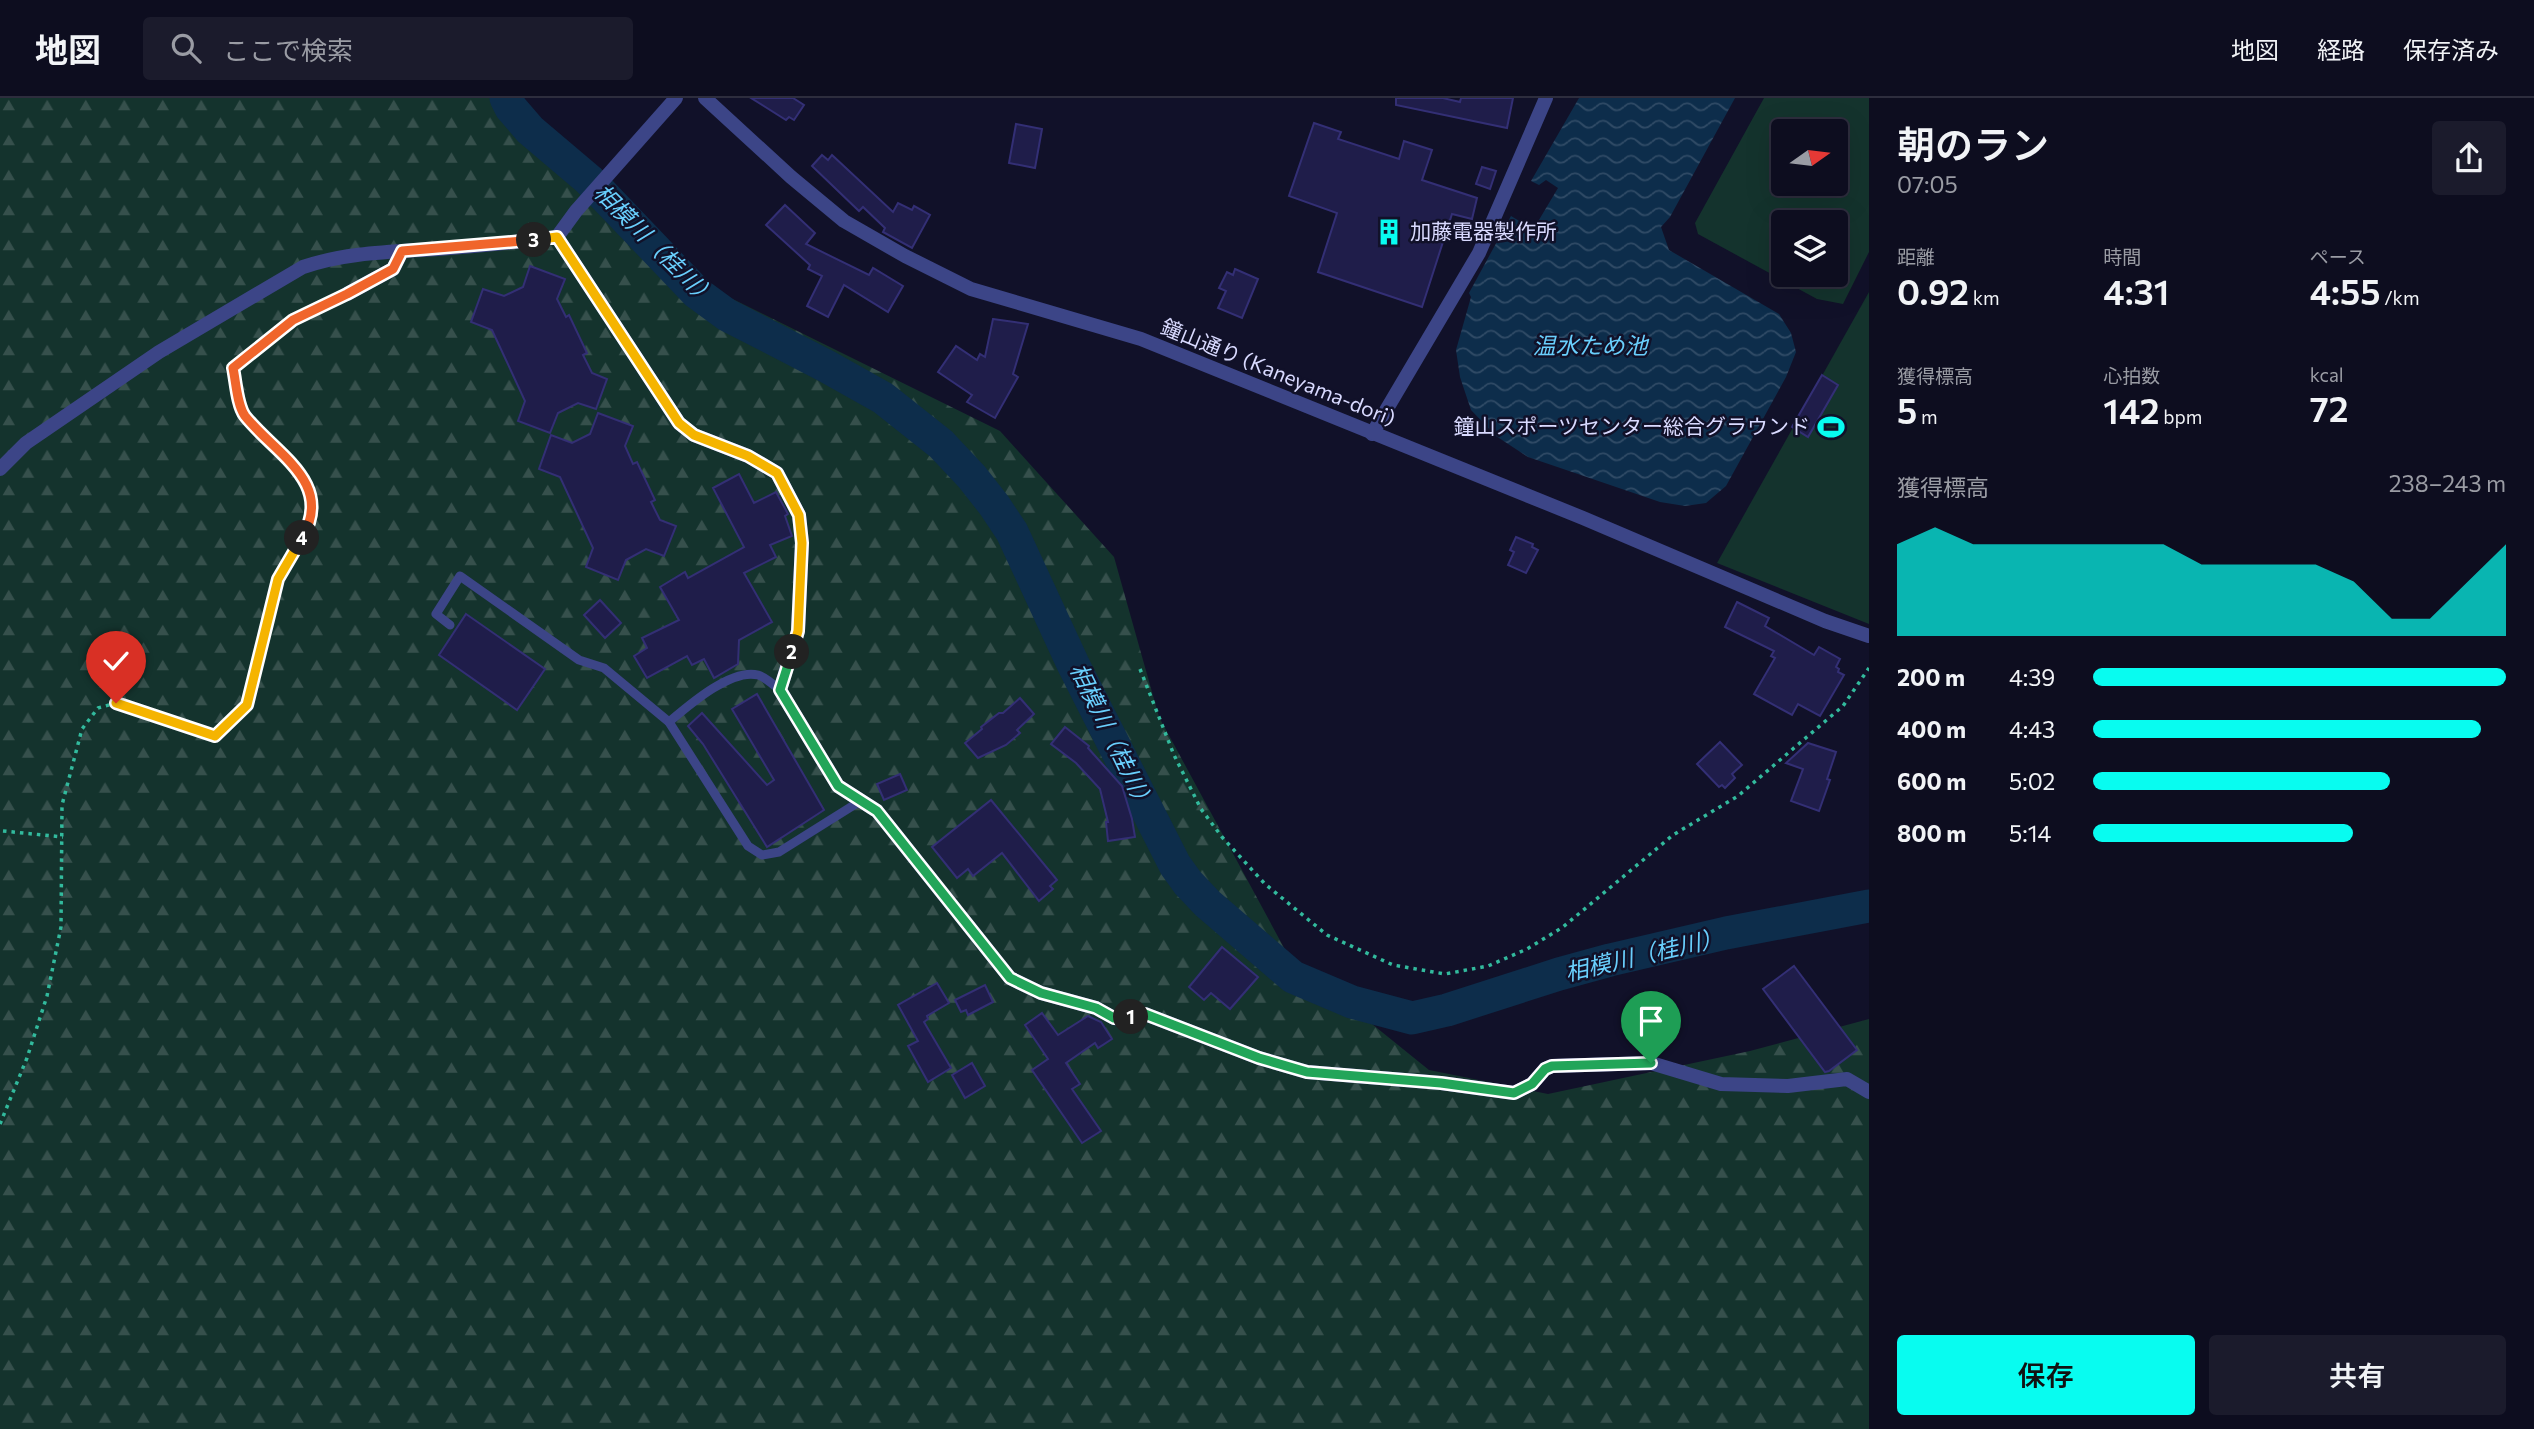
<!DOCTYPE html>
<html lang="ja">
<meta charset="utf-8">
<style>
body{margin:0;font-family:Commissioner,"Noto Sans JP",sans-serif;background:#1b1b2c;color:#f1f3f6;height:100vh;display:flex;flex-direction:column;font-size:26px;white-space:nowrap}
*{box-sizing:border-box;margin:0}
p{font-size:23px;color:#9a9ca4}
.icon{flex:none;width:38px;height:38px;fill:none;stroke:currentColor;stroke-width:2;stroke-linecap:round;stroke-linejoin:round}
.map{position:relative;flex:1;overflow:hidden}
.side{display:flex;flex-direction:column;background:#0d0d1f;width:665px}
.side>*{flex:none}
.needle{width:46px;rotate:76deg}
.fabs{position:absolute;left:1771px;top:21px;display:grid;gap:14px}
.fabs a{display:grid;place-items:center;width:77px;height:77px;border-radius:7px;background:#0d0d1f;box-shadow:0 7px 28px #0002,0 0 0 2px #2d2d3d;font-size:35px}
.pin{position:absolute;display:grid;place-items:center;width:60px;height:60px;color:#fff;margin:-72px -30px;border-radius:50% 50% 50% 0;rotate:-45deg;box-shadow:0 0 7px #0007}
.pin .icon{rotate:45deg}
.km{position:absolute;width:35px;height:35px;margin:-18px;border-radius:50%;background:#222;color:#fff;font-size:19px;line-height:35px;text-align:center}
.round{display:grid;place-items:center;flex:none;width:74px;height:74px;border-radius:7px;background:#1b1b2c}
.head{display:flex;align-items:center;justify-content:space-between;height:119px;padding:0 28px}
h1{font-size:38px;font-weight:600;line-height:52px}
.metrics{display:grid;grid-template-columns:repeat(3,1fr);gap:10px;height:119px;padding:7px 28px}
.metrics div{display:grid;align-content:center}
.metrics b{font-size:35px;font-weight:600}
.metrics small{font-size:19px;font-weight:400}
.metrics p{font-size:19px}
.chart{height:196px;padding:14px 28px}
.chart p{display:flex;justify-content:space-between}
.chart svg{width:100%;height:126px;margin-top:7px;fill:#08fcf0;opacity:.7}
.primary-button{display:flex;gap:14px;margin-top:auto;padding:14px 28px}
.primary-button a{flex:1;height:80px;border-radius:7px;background:#08fcf0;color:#111;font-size:28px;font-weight:600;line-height:80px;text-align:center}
.primary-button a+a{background:#1b1b2c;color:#f1f3f6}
ul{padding:0 28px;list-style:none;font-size:23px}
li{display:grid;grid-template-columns:112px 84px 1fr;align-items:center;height:52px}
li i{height:18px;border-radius:9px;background:#08fcf0}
header{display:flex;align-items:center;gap:42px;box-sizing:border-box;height:98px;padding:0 35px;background:#0d0d1f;border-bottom:2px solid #2d2d3d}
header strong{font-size:33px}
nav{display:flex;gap:38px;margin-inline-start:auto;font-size:24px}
.search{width:490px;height:63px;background:#1b1b2c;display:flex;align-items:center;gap:18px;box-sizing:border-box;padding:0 24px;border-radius:7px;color:#9a9ca4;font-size:26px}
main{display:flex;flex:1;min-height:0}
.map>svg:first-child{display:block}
.forest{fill:url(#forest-firs)}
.pitch{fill:#14332d;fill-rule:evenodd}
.water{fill:url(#water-waves)}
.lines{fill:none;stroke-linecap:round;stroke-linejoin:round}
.river{stroke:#0d2d4b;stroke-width:33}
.building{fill:#1f1d4a;stroke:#332f75;stroke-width:2}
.path{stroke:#32ba9d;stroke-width:3.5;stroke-dasharray:3.5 5;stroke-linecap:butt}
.service{stroke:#3c4587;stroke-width:9}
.minor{stroke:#3c4587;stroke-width:14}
.tertiary{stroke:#3c4587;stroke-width:14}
.split-1-casing{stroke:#fff;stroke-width:14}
.split-2-casing{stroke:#fff;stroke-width:14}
.split-3-casing{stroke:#fff;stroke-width:14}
.split-4-casing{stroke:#fff;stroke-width:14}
.split-5-casing{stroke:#fff;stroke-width:14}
.split-1{stroke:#22a559;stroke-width:9}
.split-2{stroke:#22a559;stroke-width:9}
.split-3{stroke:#f5b400;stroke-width:9}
.split-4{stroke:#f0652b;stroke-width:9}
.split-5{stroke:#f5b400;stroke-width:9}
.labels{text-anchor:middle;stroke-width:5;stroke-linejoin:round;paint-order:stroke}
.poi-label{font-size:21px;fill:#d9daff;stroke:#111129;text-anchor:start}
.street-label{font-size:21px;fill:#d9daff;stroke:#111129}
.water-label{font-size:23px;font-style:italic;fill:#69cffd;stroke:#111129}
</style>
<header>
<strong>地図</strong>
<div class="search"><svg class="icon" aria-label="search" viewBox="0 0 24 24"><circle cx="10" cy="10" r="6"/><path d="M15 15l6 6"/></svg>ここで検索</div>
<nav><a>地図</a><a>経路</a><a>保存済み</a></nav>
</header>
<main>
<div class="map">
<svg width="1869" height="1331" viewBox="0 0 1869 1331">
<defs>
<pattern id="forest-firs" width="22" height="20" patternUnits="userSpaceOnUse" patternTransform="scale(1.75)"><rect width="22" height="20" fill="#14332d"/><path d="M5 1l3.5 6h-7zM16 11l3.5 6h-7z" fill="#36504c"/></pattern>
<pattern id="water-waves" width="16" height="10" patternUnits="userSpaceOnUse" patternTransform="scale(1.75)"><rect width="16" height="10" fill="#0d2d4b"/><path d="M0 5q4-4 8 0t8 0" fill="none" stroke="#304b66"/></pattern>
</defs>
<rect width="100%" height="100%" fill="#111129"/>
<polygon class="forest" points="0,0 522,0 539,44 664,167 1000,333 1114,459 1159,619 1289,859 1429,972 1548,996 1750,953 1869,921 1869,1331 0,1331"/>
<g class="pitch">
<path d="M1764,0H1869V154L1843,206L1817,201L1698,136L1695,125ZM1783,33H1836V86H1783ZM1783,124H1836V177H1783Z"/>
<polygon points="1869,194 1869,526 1717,465"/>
</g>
<polygon class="water" points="1579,0 1735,0 1670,119 1661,129 1669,152 1779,216 1791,235 1796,254 1786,279 1726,388 1706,405 1685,408 1660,404 1528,359 1496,338 1471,312 1460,279 1456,252 1471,199 1469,195 1511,118 1521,124 1516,130 1530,137 1558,90 1546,82 1539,87 1531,83"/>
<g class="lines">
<polyline class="river" points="506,0 511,10 530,32 589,82 697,195 727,217 826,268 883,300 941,346 972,379 994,407 1012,434 1073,566 1175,767 1188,785 1208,806 1293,879 1352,904 1412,920 1447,912 1559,876 1610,862 1726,835 1869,808"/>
</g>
<g class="building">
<polygon points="751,0 793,0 804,7 794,22 789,19 786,22"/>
<polygon points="1396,0 1443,0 1460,4 1461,0 1513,0 1507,30 1396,7"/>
<polygon points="1314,25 1341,34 1338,41 1399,61 1404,43 1432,52 1422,82 1477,100 1472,121 1452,116 1422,209 1318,174 1337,115 1289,98"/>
<polygon points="1016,26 1042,31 1035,70 1009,65"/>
<polygon points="822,57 828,62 832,57 893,114 898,105 912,112 914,108 930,117 912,150 883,134 885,130 863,109 859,113 812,68"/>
<polygon points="1482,69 1496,73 1490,91 1476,86"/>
<polygon points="785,107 815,135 806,146 869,177 873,170 903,188 888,214 844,187 828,219 807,208 822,178 808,171 810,167 766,127"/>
<polygon points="530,168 565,181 557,201 566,219 569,217 587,255 583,257 592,275 607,281 596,311 578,305 558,315 550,335 518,323 525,303 492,232 471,224 483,191 504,198 523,189"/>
<polygon points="1235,171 1258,181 1242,220 1218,210 1226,193 1219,190 1227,174 1233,177"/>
<polygon points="993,221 1028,226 1013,276 1018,279 995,320 967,304 972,297 938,274 956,248 977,262 980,256 985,259"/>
<polygon points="1822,277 1838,287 1808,339 1792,329"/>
<polygon points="598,315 633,328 625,348 633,366 637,364 655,402 651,404 660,422 676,428 664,458 646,451 626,462 618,482 586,469 593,450 560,379 539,371 551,337 572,345 590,336"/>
<polygon points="739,376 754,405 776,394 788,416 785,418 792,438 770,447 776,459 744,475 772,524 739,542 738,566 714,580 704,561 692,567 687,558 647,580 634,558 647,550 642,540 679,522 660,489 685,474 688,480 744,449 713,390"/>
<polygon points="1516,439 1533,446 1532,449 1538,452 1526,475 1508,467 1514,454 1510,452"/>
<polygon points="600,502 621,525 605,540 584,517"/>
<polygon points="1737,504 1769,520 1765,528 1814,557 1819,549 1840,561 1836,569 1839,571 1838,574 1844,577 1820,618 1798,606 1792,617 1754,596 1775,560 1771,558 1774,553 1725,529"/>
<polygon points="466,516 545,571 517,612 439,557"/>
<polygon points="757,596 824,712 767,749 703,646 688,628 702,615 767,687 774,682 732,611"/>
<polygon points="1020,600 1034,616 1017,632 1020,635 1006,647 978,660 965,645 982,631 981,629 999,615 1003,615"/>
<polygon points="1065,629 1089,648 1088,650 1122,688 1132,721 1135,739 1108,743 1106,724 1108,724 1100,691 1076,665 1051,646"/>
<polygon points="1720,644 1742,667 1732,676 1735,680 1725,690 1722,687 1719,689 1697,666"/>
<polygon points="1808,645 1836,654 1827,681 1830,682 1819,713 1791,703 1803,671 1786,665"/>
<polygon points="900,676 907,692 884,702 877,686"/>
<polygon points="991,702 1057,782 1050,788 1053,791 1039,803 1002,755 973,778 968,771 957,780 932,749"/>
<polygon points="1222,849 1258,879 1230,911 1211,895 1204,902 1189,889"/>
<polygon points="1794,868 1857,952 1829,973 1825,974 1763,891"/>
<polygon points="937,885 949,905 927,918 928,921 924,924 951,970 928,984 908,948 918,943 898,907"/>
<polygon points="985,887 993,904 968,917 966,912 961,914 955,902"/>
<polygon points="1042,915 1058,937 1088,918 1101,924 1112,941 1098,950 1095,945 1066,965 1080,986 1072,991 1101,1033 1082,1045 1032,972 1048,961 1025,927"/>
<polygon points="972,965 985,988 965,1000 952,977"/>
</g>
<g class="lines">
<g class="path">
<polyline points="1140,571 1174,657 1201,711 1222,739 1265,786 1327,837 1393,867 1445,876 1488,868 1527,851 1563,829 1673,737 1738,698 1843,608 1869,570"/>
<polyline points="3,733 63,739"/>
<polyline points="0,1026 27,960 47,898 61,829 62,707 82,631 98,610 116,605 215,638 248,607 278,481 310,425 312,395 280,352 243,316 233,270 293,222 335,202"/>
</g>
<g class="service">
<polyline points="450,527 436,516 460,478 579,562 604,570 669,624 748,748 762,757 779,754 862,702"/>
<path d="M669,624C688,608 731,570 758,577C765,579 774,587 780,592"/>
</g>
<g class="minor">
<polyline points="557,139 679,325 694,337 748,358 777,375 799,417 802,445 798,533 780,592 838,688 877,713 1010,880 1041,895 1096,910 1114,920 1122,922 1145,916 1259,960 1307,974 1441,985 1514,995 1532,986 1545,971 1552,968 1651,965 1721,986 1788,988 1847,981 1869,994"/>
<polyline points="347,196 393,171 402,153"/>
<polyline points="1372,336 1479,155 1546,0"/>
</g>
<g class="tertiary">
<polyline points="705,0 791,79 844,123 905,158 971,191 1141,241 1583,420 1825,523 1869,538"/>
<path d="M0,371L26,345L159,254L303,169C347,154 392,154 438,151C478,148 517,144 557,139L576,113L676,0"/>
</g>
</g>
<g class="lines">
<g class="split-1-casing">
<polyline id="split-1" points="1131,919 1145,916 1259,960 1307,974 1441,985 1514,995 1532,986 1545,971 1552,968 1651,965"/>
</g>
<g class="split-2-casing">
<polyline id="split-2" points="792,554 780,592 838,688 877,713 1010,880 1041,895 1096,910 1114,920 1131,919"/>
</g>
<g class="split-3-casing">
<polyline id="split-3" points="534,142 557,139 679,325 694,337 748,358 777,375 799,417 802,445 798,533 792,554"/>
</g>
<g class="split-4-casing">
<path id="split-4" d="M302,440C335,384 275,356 245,318C237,307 236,284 233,270L293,222L347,196L393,171L402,153L534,142"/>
</g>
<g class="split-5-casing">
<polyline id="split-5" points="116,605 215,638 247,607 278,481 302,440"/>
</g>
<use href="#split-1" class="split-1"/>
<use href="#split-2" class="split-2"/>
<use href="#split-3" class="split-3"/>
<use href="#split-4" class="split-4"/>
<use href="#split-5" class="split-5"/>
</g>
<defs>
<g id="building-bare" transform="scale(2.1)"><path d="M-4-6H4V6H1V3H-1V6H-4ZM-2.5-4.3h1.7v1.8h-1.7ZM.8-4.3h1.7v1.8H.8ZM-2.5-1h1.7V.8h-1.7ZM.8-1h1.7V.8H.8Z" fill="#08fcf0" stroke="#111129" stroke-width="2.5" paint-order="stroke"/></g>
<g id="stadium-bare" transform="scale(2.1)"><path d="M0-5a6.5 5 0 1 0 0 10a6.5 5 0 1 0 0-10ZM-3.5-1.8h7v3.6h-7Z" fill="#08fcf0" stroke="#111129" stroke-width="2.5" paint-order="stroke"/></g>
</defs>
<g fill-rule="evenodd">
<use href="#building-bare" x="1389" y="134"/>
<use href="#stadium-bare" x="1831" y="329"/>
</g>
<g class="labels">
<g class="poi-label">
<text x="1410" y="141">加藤電器製作所</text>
<text x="1810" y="336" text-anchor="end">鐘山スポーツセンター総合グラウンド</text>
</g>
<g class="street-label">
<text transform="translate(1278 275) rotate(22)" y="7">鐘山通り (Kaneyama-dori)</text>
</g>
<g class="water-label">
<text transform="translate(655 147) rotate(45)" y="8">相模川（桂川）</text>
<text x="1590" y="256">温水ため池</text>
<text transform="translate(1112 639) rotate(64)" y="8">相模川（桂川）</text>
<text transform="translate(1644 857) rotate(-13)" y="8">相模川（桂川）</text>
</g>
</g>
</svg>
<div class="fabs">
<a><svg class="needle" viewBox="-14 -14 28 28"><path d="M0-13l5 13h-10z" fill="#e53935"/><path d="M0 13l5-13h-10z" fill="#9a9ca4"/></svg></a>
<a><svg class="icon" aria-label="layers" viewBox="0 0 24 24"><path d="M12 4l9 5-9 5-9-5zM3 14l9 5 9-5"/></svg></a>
</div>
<div class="pin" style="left:1651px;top:965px;background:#1e9e55"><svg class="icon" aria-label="arrive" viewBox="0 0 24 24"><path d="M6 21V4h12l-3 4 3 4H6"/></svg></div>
<div class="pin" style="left:116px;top:605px;background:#d93025"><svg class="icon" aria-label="check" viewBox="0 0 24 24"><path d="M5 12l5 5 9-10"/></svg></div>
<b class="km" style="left:1131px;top:919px">1</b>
<b class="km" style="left:792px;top:554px">2</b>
<b class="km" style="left:534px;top:142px">3</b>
<b class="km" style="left:302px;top:440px">4</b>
</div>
<section class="side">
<div class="head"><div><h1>朝のラン</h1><p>07:05</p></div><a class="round"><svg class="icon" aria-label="share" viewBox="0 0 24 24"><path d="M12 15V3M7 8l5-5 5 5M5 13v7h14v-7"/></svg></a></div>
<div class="metrics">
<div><p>距離</p><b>0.92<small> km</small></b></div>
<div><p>時間</p><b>4:31</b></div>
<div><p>ペース</p><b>4:55<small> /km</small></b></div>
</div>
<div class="metrics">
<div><p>獲得標高</p><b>5<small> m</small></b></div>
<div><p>心拍数</p><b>142<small> bpm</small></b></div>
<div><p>kcal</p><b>72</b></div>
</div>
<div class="chart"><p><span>獲得標高</span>238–243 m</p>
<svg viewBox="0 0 160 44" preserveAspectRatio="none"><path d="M0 44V12L10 6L20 12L30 12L40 12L50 12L60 12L70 12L80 19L90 19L100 19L110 19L120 25L130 38L140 38L150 25L160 12V44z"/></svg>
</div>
<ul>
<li><b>200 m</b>4:39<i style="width:100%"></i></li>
<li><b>400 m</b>4:43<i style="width:94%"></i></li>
<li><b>600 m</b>5:02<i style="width:72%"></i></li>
<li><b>800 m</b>5:14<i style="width:63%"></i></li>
</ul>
<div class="primary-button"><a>保存</a><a>共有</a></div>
</section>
</main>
